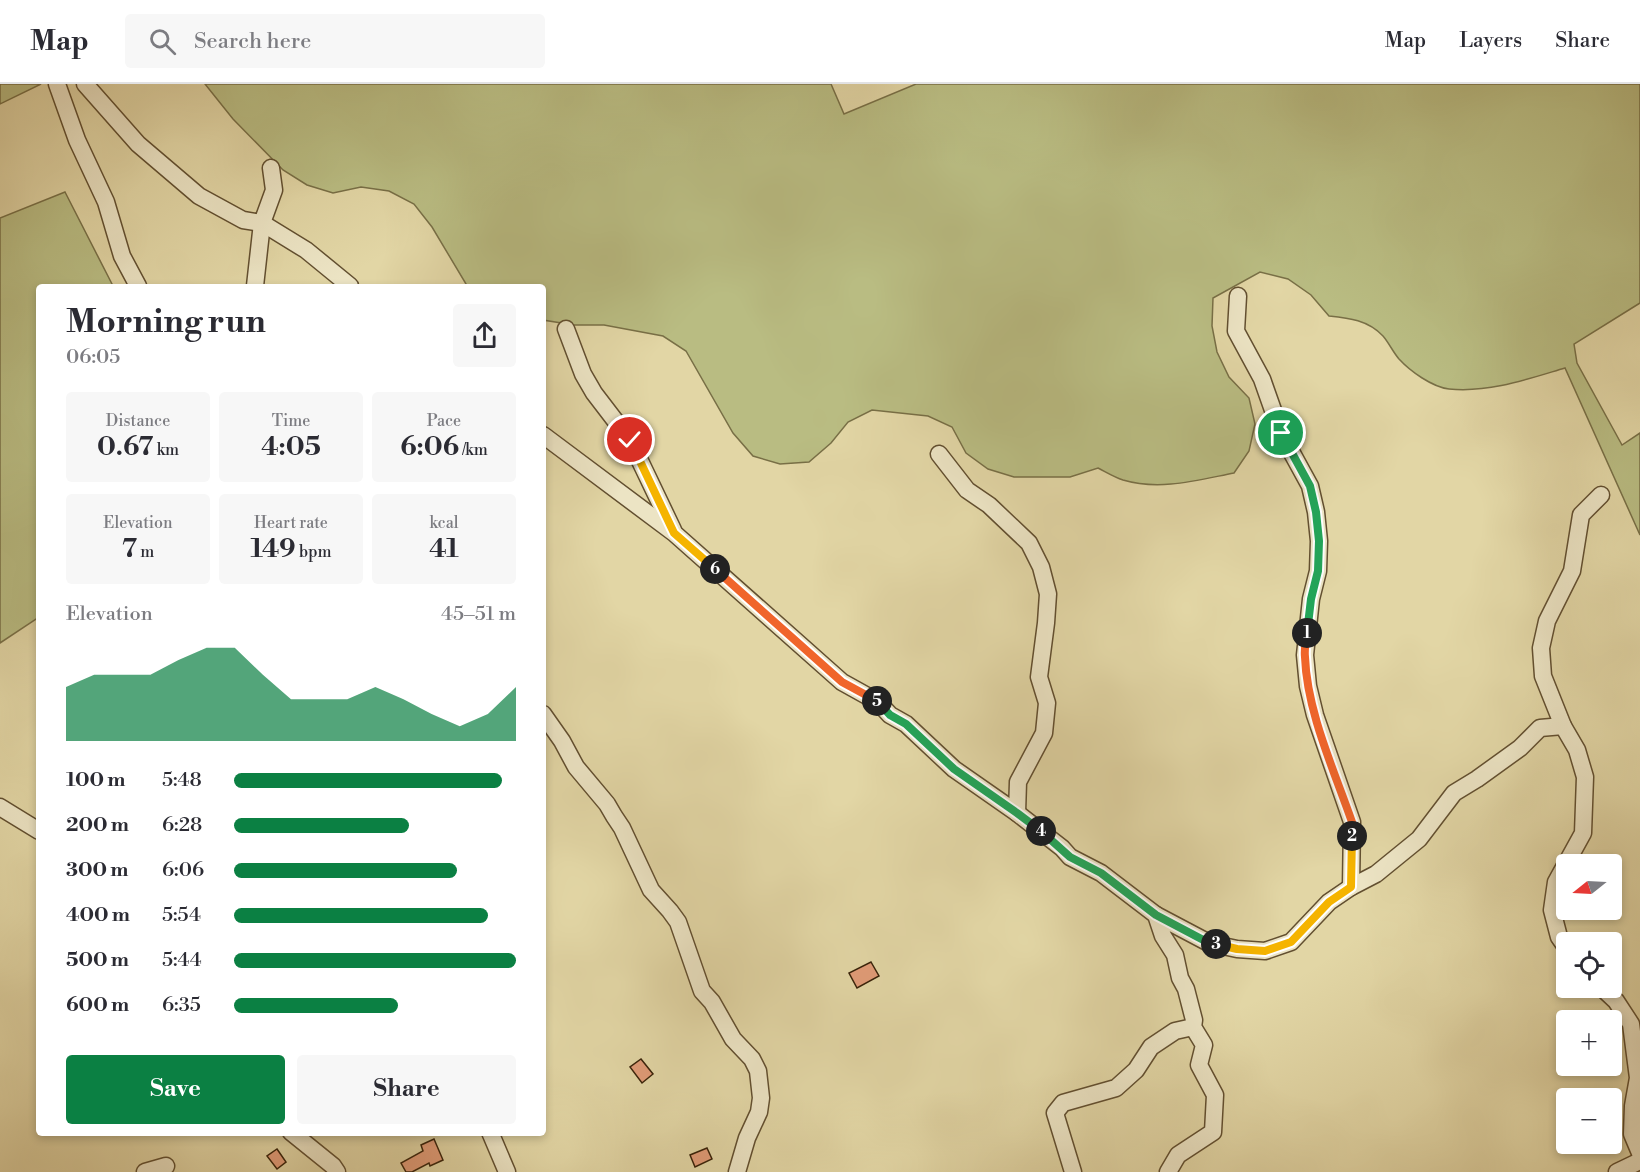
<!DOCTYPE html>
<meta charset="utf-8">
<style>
body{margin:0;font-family:"Libre Bodoni",serif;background:#f7f7f7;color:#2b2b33;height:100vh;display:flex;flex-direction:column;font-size:22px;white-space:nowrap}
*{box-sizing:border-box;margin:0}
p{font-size:20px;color:#7c7c81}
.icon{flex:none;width:33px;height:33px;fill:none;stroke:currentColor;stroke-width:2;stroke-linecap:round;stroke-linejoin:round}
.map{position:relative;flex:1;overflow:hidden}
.panel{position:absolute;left:36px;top:200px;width:510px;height:852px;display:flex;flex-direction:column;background:#fff;border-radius:6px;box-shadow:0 3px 9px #0003}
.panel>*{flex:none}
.needle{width:39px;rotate:252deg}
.tools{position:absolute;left:1556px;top:770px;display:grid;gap:12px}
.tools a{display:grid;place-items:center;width:66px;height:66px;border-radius:6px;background:#fff;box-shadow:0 3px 9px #0003;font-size:30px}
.pin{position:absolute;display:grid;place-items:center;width:51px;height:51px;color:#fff;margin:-26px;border:3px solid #fff;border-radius:50%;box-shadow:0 2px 6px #0007}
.km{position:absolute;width:30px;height:30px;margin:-15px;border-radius:50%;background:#222;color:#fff;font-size:16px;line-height:30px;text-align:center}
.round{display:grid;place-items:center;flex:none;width:63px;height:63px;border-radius:6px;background:#f7f7f7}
.overview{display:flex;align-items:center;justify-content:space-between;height:102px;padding:0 30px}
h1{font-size:33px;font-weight:700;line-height:45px}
.figures{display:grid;grid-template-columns:repeat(3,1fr);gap:9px;height:102px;padding:6px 30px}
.figures div{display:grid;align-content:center;border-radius:6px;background:#f7f7f7;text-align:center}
.figures b{font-size:26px;font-weight:700}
.figures small{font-size:16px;font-weight:400}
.figures p{font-size:16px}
.chart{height:168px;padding:12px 30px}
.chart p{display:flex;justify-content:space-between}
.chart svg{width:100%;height:108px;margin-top:6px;fill:#0b8043;opacity:.7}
.primary-button{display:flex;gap:12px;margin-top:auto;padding:12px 30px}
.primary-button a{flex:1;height:69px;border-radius:6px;background:#0b8043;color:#fff;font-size:24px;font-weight:700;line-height:69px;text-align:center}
.primary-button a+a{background:#f7f7f7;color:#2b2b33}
ul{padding:0 30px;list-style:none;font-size:20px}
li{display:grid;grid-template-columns:96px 72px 1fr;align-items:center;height:45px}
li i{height:15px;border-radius:8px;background:#0b8043}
header{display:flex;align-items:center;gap:36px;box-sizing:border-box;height:84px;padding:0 30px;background:#fff;border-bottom:2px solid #e1e1e2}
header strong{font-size:28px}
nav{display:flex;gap:33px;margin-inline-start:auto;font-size:21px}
.search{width:420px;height:54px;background:#f7f7f7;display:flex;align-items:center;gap:15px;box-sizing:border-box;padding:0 21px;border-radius:6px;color:#7c7c81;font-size:22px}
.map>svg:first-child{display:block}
.green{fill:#b9bc82;stroke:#786f46;stroke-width:1.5}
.building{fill:#e29c78;stroke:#382209;stroke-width:1.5}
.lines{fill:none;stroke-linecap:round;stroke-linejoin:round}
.minor-casing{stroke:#624f30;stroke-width:19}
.minor{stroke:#ece4c4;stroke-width:16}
.split-1-casing{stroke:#fff;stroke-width:12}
.split-2-casing{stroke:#fff;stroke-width:12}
.split-3-casing{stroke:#fff;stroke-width:12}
.split-4-casing{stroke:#fff;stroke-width:12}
.split-5-casing{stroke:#fff;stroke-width:12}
.split-6-casing{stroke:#fff;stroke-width:12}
.split-7-casing{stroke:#fff;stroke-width:12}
.split-1{stroke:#22a559;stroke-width:8}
.split-2{stroke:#f0652b;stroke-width:8}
.split-3{stroke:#f5b400;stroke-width:8}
.split-4{stroke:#22a559;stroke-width:8}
.split-5{stroke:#22a559;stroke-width:8}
.split-6{stroke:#f0652b;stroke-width:8}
.split-7{stroke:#f5b400;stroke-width:8}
</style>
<header>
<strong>Map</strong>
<div class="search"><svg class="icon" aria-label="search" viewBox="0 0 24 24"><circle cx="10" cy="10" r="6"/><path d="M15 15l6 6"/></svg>Search here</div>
<nav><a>Map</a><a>Layers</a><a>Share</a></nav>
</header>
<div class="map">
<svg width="1640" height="1088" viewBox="0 0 1640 1088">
<rect width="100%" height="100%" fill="#e2d6a5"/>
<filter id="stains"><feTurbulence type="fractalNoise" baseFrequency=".00333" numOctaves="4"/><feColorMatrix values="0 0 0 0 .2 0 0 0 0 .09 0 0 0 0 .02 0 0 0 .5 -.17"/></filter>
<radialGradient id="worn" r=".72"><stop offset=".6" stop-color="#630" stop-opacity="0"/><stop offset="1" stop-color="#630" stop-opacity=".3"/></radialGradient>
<g class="green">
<polygon points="0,0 41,0 0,20"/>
<path d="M205,0H831L844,30L916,0H1640V219L1574,260L1577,279L1622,361L1640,349V451L1565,284C1528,295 1489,309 1449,305C1432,303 1410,287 1399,275C1393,268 1389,259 1383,252C1368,236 1349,234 1329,232L1311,211L1288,195L1260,188L1213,214L1212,242L1217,268L1229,293L1249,314L1255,340L1249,367L1234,389C1198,396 1160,407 1123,396C1114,393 1106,388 1098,384L1070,393H1014L988,385L966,369L952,343L928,332L872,326L848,338L831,359L809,378L780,380L753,372L733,349L686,267L663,252L604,241H574L543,236V202H468L466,200L432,143L414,120L389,107L361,103L333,109L307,101L283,86L233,35Z"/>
<polygon points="65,108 113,202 39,202 39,533 0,559 0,134"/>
</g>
<g class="building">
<polygon points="871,878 879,892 857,904 849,889"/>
<polygon points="641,975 653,990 642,999 630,983"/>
<polygon points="434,1055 443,1076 430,1082 429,1079 412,1088 406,1088 401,1079 423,1067 421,1061"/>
<polygon points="707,1064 712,1075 695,1083 690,1071"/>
<polygon points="277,1065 286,1078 277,1085 267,1072"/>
</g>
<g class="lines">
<g class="minor-casing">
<g id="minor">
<polyline points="57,0 77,56 106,118 122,172 138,202"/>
<polyline points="85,0 138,60 199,112 243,136 262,139 306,166 350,202"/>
<polyline points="255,202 262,139 274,106 271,84"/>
<polyline points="1238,212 1236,247 1262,295 1281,349 1310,402 1316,428 1319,457 1318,487 1311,515 1305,571 1308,602 1315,631 1352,738 1351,803"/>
<polyline points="566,245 583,290 594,309 630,356 673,446"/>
<polyline points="543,351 674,449 842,598 878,618 890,631 906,640 954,685 1017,729 1062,764 1070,773 1101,789 1156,831 1163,852 1175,871 1180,894 1186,905 1194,936 1193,943 1204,961 1199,981 1215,1011 1213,1048 1178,1071 1168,1088"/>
<polyline points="939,370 967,406 989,421 1029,459 1041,483 1048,510 1046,539 1039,593 1047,619 1044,649 1018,698 1017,729"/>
<polyline points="543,630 562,657 576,683 607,720 614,732 622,744 651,806 670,827 678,838 702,907 712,918 733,955 752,975 758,987 761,1014 759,1028 747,1054 737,1088"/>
<polyline points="0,723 39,747"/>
<polyline points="1156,831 1209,859 1237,865 1265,867 1291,858 1329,818 1351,803 1376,790 1419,755 1454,709 1477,695 1520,664 1540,644 1563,642"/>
<polyline points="1566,863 1559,853 1552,826 1556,798 1583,749 1585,693 1577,666 1563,642 1543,592 1541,564 1547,537 1572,487 1581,431 1601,411"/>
<polyline points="1601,903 1616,917 1631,940 1638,994 1633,1022 1632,1050 1640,1069"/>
<polyline points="291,1048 333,1082 337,1088"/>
<polyline points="490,1048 507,1088"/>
<polyline points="145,1088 166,1082"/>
<polyline points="1073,1088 1055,1029 1063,1019 1116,1004 1136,986 1151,963 1175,947 1193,943"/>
<polyline points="1617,1088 1640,1077"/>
</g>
</g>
<use href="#minor" class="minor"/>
</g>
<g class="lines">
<g class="split-1-casing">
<polyline id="split-1" points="1281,349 1310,402 1316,428 1319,457 1318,487 1311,515 1307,549"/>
</g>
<g class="split-2-casing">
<path id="split-2" d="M1307,549C1306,557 1304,565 1305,573C1307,628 1334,686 1352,738V752"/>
</g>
<g class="split-3-casing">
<polyline id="split-3" points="1216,860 1237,865 1265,867 1291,858 1329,818 1351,803 1352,752"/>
</g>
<g class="split-4-casing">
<polyline id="split-4" points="1041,747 1070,773 1101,789 1156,831 1209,859 1216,860"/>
</g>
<g class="split-5-casing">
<polyline id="split-5" points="877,617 890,631 906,640 954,685 1017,729 1041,747"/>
</g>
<g class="split-6-casing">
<polyline id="split-6" points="715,485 842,598 877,617"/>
</g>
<g class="split-7-casing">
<polyline id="split-7" points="630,356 674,449 715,485"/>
</g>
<use href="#split-1" class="split-1"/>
<use href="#split-2" class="split-2"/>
<use href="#split-3" class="split-3"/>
<use href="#split-4" class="split-4"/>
<use href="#split-5" class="split-5"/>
<use href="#split-6" class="split-6"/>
<use href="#split-7" class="split-7"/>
</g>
<rect width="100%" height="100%" filter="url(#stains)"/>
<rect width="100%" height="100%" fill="url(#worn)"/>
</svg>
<div class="tools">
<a><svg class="needle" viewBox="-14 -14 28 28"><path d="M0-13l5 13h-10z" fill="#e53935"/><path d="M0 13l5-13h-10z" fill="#7c7c81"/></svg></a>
<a><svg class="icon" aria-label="locate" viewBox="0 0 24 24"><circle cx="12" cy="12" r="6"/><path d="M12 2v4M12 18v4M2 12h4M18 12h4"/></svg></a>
<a>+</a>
<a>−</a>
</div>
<div class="pin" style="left:1281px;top:349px;background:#1e9e55"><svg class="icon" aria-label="arrive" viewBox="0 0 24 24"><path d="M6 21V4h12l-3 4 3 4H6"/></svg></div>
<div class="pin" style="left:630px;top:356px;background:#d93025"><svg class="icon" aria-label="check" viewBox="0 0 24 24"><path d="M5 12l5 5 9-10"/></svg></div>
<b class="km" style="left:1307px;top:549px">1</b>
<b class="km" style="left:1352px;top:752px">2</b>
<b class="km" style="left:1216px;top:860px">3</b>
<b class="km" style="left:1041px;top:747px">4</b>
<b class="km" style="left:877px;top:617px">5</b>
<b class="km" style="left:715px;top:485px">6</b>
<section class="panel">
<div class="overview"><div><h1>Morning run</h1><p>06:05</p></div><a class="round"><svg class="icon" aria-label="share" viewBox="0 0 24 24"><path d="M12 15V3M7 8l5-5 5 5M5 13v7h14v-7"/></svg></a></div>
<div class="figures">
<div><p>Distance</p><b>0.67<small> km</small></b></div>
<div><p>Time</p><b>4:05</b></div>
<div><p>Pace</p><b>6:06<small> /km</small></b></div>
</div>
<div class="figures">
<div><p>Elevation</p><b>7<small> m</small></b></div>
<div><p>Heart rate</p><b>149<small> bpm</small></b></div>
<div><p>kcal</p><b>41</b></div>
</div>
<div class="chart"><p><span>Elevation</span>45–51 m</p>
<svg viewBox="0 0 160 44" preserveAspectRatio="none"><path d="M0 44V22L10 17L20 17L30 17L40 11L50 6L60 6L70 17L80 27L90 27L100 27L110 22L120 27L130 33L140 38L150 33L160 22V44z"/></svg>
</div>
<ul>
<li><b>100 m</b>5:48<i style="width:95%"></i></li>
<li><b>200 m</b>6:28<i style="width:62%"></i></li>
<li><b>300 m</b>6:06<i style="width:79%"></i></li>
<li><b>400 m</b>5:54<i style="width:90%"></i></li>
<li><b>500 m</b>5:44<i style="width:100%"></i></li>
<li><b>600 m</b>6:35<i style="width:58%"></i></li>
</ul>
<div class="primary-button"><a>Save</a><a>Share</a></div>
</section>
</div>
